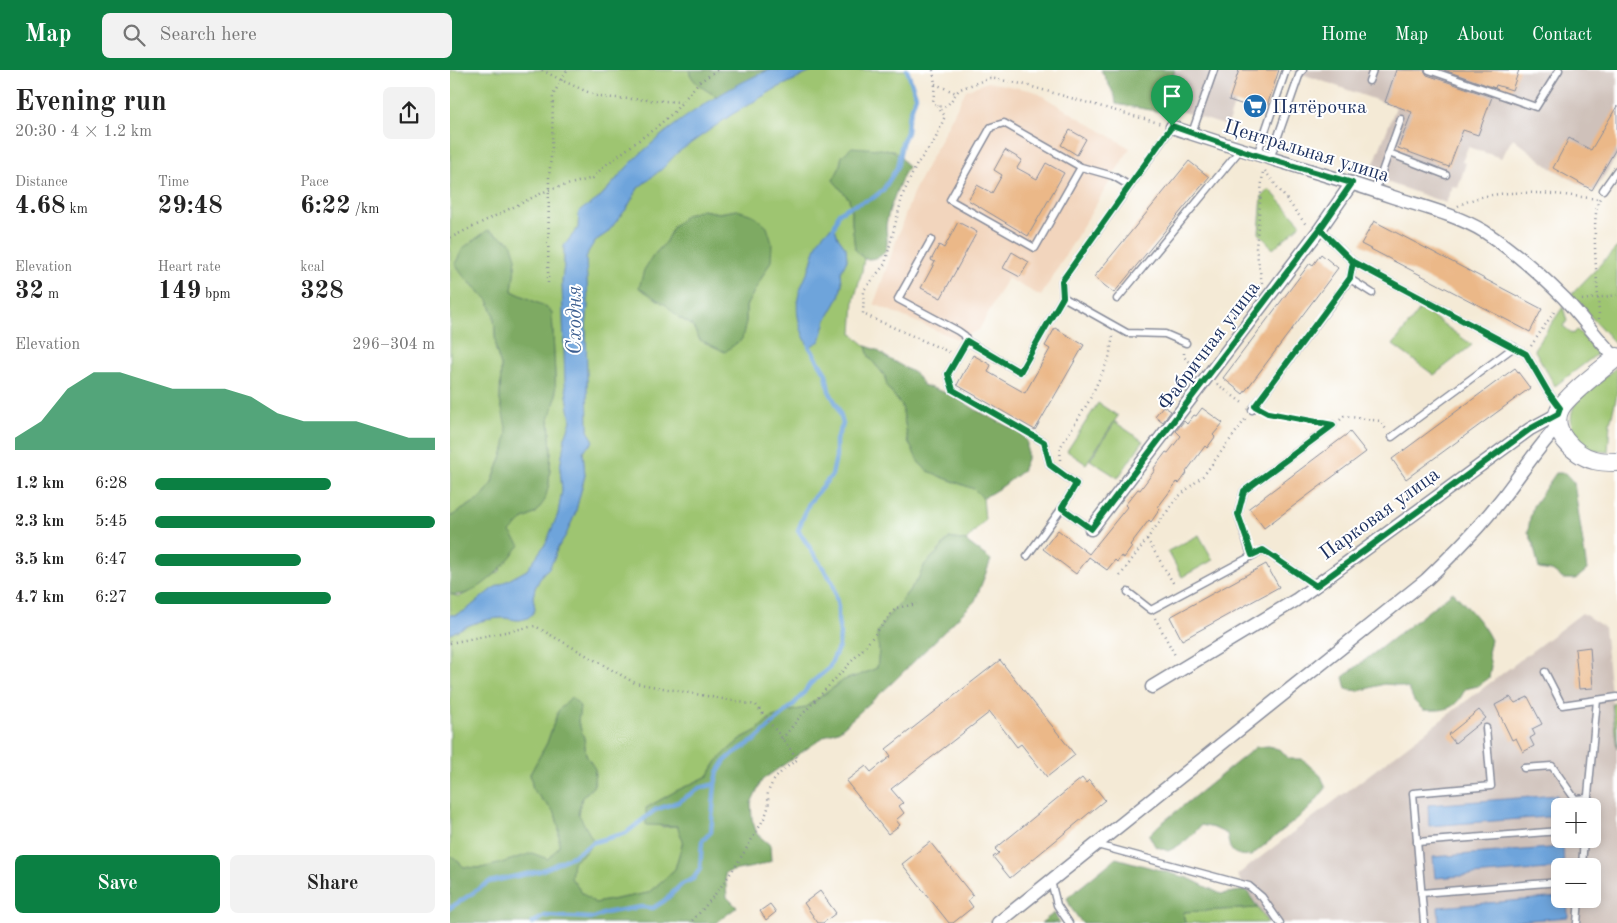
<!DOCTYPE html>
<meta charset="utf-8">
<style>
body{margin:0;font-family:"Old Standard TT",serif;background:#f2f2f2;color:#222;height:100vh;display:flex;flex-direction:column;font-size:19px;white-space:nowrap}
*{box-sizing:border-box;margin:0}
p{font-size:16px;color:#767676}
.icon{flex:none;width:28px;height:28px;fill:none;stroke:currentColor;stroke-width:2;stroke-linecap:round;stroke-linejoin:round}
.map{position:relative;flex:1;overflow:hidden}
.side{display:flex;flex-direction:column;background:#fff;width:450px}
.side>*{flex:none}
.tools{position:absolute;left:1101px;top:728px;display:grid;gap:10px}
.tools a{display:grid;place-items:center;width:50px;height:50px;border-radius:8px;background:#fff;box-shadow:0 2px 12px #0003;font-size:25px}
.pin{position:absolute;display:grid;place-items:center;width:42px;height:42px;color:#fff;margin:-51px -21px;border-radius:50% 50% 50% 0;rotate:-45deg;box-shadow:0 0 5px #0007}
.pin .icon{rotate:45deg}
.round{display:grid;place-items:center;flex:none;width:52px;height:52px;border-radius:8px;background:#f2f2f2}
.head{display:flex;align-items:center;justify-content:space-between;height:85px;padding:0 15px}
h1{font-size:28px;font-weight:700;line-height:38px}
.metrics{display:grid;grid-template-columns:repeat(3,1fr);gap:8px;height:85px;padding:5px 15px}
.metrics div{display:grid;align-content:center}
.metrics b{font-size:25px;font-weight:700}
.metrics small{font-size:14px;font-weight:400}
.metrics p{font-size:14px}
.chart{height:140px;padding:10px 15px}
.chart p{display:flex;justify-content:space-between}
.chart svg{width:100%;height:90px;margin-top:5px;fill:#0b8043;opacity:.7}
.action{display:flex;gap:10px;margin-top:auto;padding:10px 15px}
.action a{flex:1;height:58px;border-radius:8px;background:#0b8043;color:#fff;font-size:20px;font-weight:700;line-height:58px;text-align:center}
.action a+a{background:#f2f2f2;color:#222}
ul{padding:0 15px;list-style:none;font-size:16px}
li{display:grid;grid-template-columns:80px 60px 1fr;align-items:center;height:38px}
li i{height:12px;border-radius:6px;background:#0b8043}
header{display:flex;align-items:center;gap:30px;box-sizing:border-box;height:70px;padding:0 25px;background:#0b8043;color:#fff}
header strong{font-size:24px}
nav{display:flex;gap:28px;margin-inline-start:auto;font-size:18px}
.search{width:350px;height:45px;background:#f2f2f2;display:flex;align-items:center;gap:12px;box-sizing:border-box;padding:0 18px;border-radius:8px;color:#767676;font-size:19px}
main{display:flex;flex:1;min-height:0}
.map>svg:first-child{display:block}
.built{fill:#f2d5bd}
.industrial{fill:#cfc1ba;fill-rule:evenodd}
.green{fill:#9ec571;stroke:#5c7a68;fill-rule:evenodd}
.forest{fill:#7eaa63;stroke:#4c6c60}
.water{fill:#6ea4db;stroke:#446a9c}
.lines{fill:none;stroke-linecap:round;stroke-linejoin:round}
.stream{stroke:#6ea4db;stroke-width:4.5}
.building{fill:#ebb888}
.lane-casing{stroke:#888c9a;stroke-width:9}
.street-casing{stroke:#888c9a;stroke-width:15}
.secondary-casing{stroke:#888c9a;stroke-width:20}
.path{stroke:#888c9a;stroke-width:2.5;stroke-dasharray:1 4;stroke-linecap:butt}
.lane{stroke:#fff;stroke-width:6}
.street{stroke:#fff;stroke-width:12}
.secondary{stroke:#fff;stroke-width:18}
.route-casing{stroke:#fff;stroke-width:10}
.route{stroke:#0b8043;stroke-width:6}
.labels{text-anchor:middle;stroke-width:4;stroke-linejoin:round;paint-order:stroke}
.poi-label{font-size:20px;fill:#1b2f5e;stroke:#fff;text-anchor:start}
.street-label{font-size:20px;fill:#1b2f5e;stroke:#fff}
.water-label{font-size:21px;font-style:italic;fill:#3c5e90;stroke:#fff}
</style>
<header>
<strong>Map</strong>
<div class="search"><svg class="icon" aria-label="search" viewBox="0 0 24 24"><circle cx="10" cy="10" r="6"/><path d="M15 15l6 6"/></svg>Search here</div>
<nav><a>Home</a><a>Map</a><a>About</a><a>Contact</a></nav>
</header>
<main>
<section class="side">
<div class="head"><div><h1>Evening run</h1><p>20:30 · 4 × 1.2 km</p></div><a class="round"><svg class="icon" aria-label="share" viewBox="0 0 24 24"><path d="M12 15V3M7 8l5-5 5 5M5 13v7h14v-7"/></svg></a></div>
<div class="metrics">
<div><p>Distance</p><b>4.68<small> km</small></b></div>
<div><p>Time</p><b>29:48</b></div>
<div><p>Pace</p><b>6:22<small> /km</small></b></div>
</div>
<div class="metrics">
<div><p>Elevation</p><b>32<small> m</small></b></div>
<div><p>Heart rate</p><b>149<small> bpm</small></b></div>
<div><p>kcal</p><b>328</b></div>
</div>
<div class="chart"><p><span>Elevation</span>296–304 m</p>
<svg viewBox="0 0 160 44" preserveAspectRatio="none"><path d="M0 44V38L10 30L20 14L30 6L40 6L50 10L60 14L70 14L80 14L90 18L100 26L110 30L120 30L130 30L140 34L150 38L160 38V44z"/></svg>
</div>
<ul>
<li><b>1.2 km</b>6:28<i style="width:63%"></i></li>
<li><b>2.3 km</b>5:45<i style="width:100%"></i></li>
<li><b>3.5 km</b>6:47<i style="width:52%"></i></li>
<li><b>4.7 km</b>6:27<i style="width:63%"></i></li>
</ul>
<div class="action"><a>Save</a><a>Share</a></div>
</section>
<div class="map">
<svg width="1167" height="853" viewBox="0 0 1167 853">
<rect width="100%" height="100%" fill="#fff"/>
<filter id="ink" filterUnits="userSpaceOnUse"><feTurbulence type="fractalNoise" baseFrequency=".02" numOctaves="2"/><feDisplacementMap in="SourceGraphic" scale="10" xChannelSelector="R" yChannelSelector="G"/><feConvolveMatrix kernelMatrix="1 2 1 2 8 2 1 2 1" color-interpolation-filters="sRGB"/></filter>
<filter id="wash" filterUnits="userSpaceOnUse"><feTurbulence type="fractalNoise" baseFrequency=".0096" numOctaves="4" result="noise"/><feDisplacementMap in="SourceGraphic" scale="20" xChannelSelector="R" yChannelSelector="G"/><feGaussianBlur stdDeviation="1.12" result="paint"/><feColorMatrix in="noise" values="0 0 0 0 0 0 0 0 0 0 0 0 0 0 0 0 0 1.4 0 .05"/><feComposite in="paint" operator="in"/></filter>
<g filter="url(#wash)">
<rect width="100%" height="100%" fill="#f4ead6"/>
<polygon class="built" points="538,12 584,21 680,78 591,226 557,208 529,260 507,269 424,234 463,123 516,20"/>
<g class="industrial">
<polygon points="725,0 789,0 779,29 785,32 777,56 714,36"/>
<polygon points="841,0 1167,0 1167,86 1144,122 1101,98 1063,68 1051,88 1018,77 1012,92 1016,93 1008,118 1002,116 996,133 919,106 946,37"/>
<path d="M1132,543L1154,557L1167,679V853H818L787,805ZM1110,736H1142V769H1110ZM1110,796H1142V829H1110Z"/>
</g>
<g class="green">
<path d="M0,0H239C241,13 258,21 268,27L215,62L182,92L147,130L129,142L128,158L114,176V196L112,210L115,312L121,351L115,368L110,398L112,420L108,444L96,473L77,500L42,519L15,541L5,545H0V524L9,527L23,520L50,501L60,462L72,450L86,443L99,414L101,381L99,348L106,327L102,243L94,236L62,221L66,188L14,207L38,230L44,246L46,280L51,296L50,330L58,362L54,380L41,415L31,428L0,447Z"/>
<path d="M365,0H457L459,3L466,26L458,49L457,62L452,73L450,86L442,80L392,86L389,99L383,110L399,129L402,141V153L405,178L414,189L412,201L404,230L402,264L416,276L419,287L435,306L437,317L452,336L458,371L489,406L524,419L533,428L535,450L516,471L499,468L488,482L475,494L468,509L448,535L436,549L428,564L429,581L427,598L410,605L394,610L355,638L337,642L320,648L307,660L292,668L267,691L258,706L226,721L196,738L211,757L228,756L233,771L225,799L212,811L198,823L145,833L132,823L121,808L123,792L136,782L128,743L132,727L144,716L145,700L136,685L134,668L128,652L130,636L108,641L97,673L80,704L83,720L105,743L109,759L110,776L98,789L31,798L14,797L2,786L0,788V564C16,556 31,549 50,548C58,547 66,552 74,549C79,548 83,544 85,539L83,527L85,518L93,503L99,498L104,489L107,479L116,465L125,444L135,406L133,381L142,373L143,369L138,361L136,259L138,234L136,189L138,182L145,171L157,163L177,138L188,118L213,98L226,83L281,45L325,19ZM252,140L269,143L287,140L321,190L296,236V252L250,270L242,255L228,247L216,235L190,218L203,186L215,173L223,157ZM384,156L388,167L396,178L397,190L391,202L392,214L389,227L376,250L370,271L348,229L361,194L364,183Z"/>
<polygon points="819,119 851,154 823,179 809,163 812,126"/>
<polygon points="1167,177 1167,269 1164,272 1121,225"/>
<polygon points="1113,237 1117,251 1113,256 1123,264 1127,260 1150,282 1105,316 1084,279"/>
<polygon points="971,238 1022,275 984,305 943,275"/>
<path d="M1167,297V325L1160,353L1158,382C1152,381 1144,382 1139,379C1120,370 1116,345 1128,329C1138,317 1155,307 1167,297Z"/>
<polygon points="648,333 668,346 636,394 617,381"/>
<polygon points="665,352 693,371 668,408 640,390"/>
<polygon points="749,465 763,490 732,507 718,481"/>
<polygon points="1167,632 1167,679 1162,634"/>
<polygon points="808,838 818,853 735,853 733,842"/>
</g>
<g class="forest">
<path d="M239,0H319L306,6L268,27C258,21 241,13 239,0Z"/>
<polygon points="651,0 725,0 712,42 666,34 665,26"/>
<path d="M402,77L442,80L450,86L458,97C451,108 436,145 436,157C436,164 439,174 435,181C430,189 422,189 414,189L405,179L402,153V141L399,129L383,110L389,99L392,86Z"/>
<polygon points="252,140 269,143 287,140 303,145 317,157 322,173 321,191 296,236 296,252 292,269 275,282 250,270 242,255 228,247 216,235 189,218 194,200 203,186 215,173 223,157 236,145"/>
<path d="M38,160L61,172L66,188L62,221L94,236L102,242L106,328L99,348L101,381L99,414L95,430L86,443L72,450L60,462L70,475C56,493 26,531 0,524V447L31,428L41,415L54,380L57,362L50,330L51,296L46,280L44,246L38,230L14,207L5,194L13,178Z"/>
<polygon points="416,276 427,280 436,287 466,304 473,315 505,326 526,340 569,362 577,371 577,389 572,401 553,416 533,428 524,419 489,406 478,401 469,393 458,371 452,336 437,317 435,306 419,287"/>
<polygon points="1106,403 1115,403 1124,413 1137,500 1126,509 1113,509 1102,501 1089,499 1083,473 1078,462 1080,448 1083,436"/>
<path d="M499,468L516,471L541,490L525,531L443,612L390,660L375,666L312,710L301,733L302,749L307,764L320,775L321,791C304,799 291,798 275,803L277,827L287,837L266,853H0V788L2,786L14,797L31,798L48,794L82,783L98,789L109,776V759L105,743L83,720L80,704L97,673L108,641L121,627L130,636L128,652L134,668L136,685L145,699L144,716L132,727L128,743L144,772L136,782L123,792L121,808L132,823L145,833L198,823L212,811L225,799L233,771L227,756L196,755V738L226,721L258,706L267,691L279,679L292,668L307,660L320,648L337,642L355,638L394,610L410,605L427,598L429,581L427,564L436,549L448,535L468,509L475,494L488,482Z"/>
<path d="M1003,522C1017,537 1032,551 1041,570L1038,583L1041,596L1039,608L1028,616L1015,619C1006,640 995,641 973,640L964,631L959,619L946,615L934,614L909,621L896,619L893,607Z"/>
<path d="M819,676L831,680L839,689H852L871,706L876,718L859,739L801,786C782,785 780,783 777,764L764,758L751,755C741,767 732,775 718,781L705,776L699,765L708,756L806,677Z"/>
<polygon points="666,788 738,808 771,824 796,820 808,838 733,842 735,853 632,853 621,838 617,828"/>
<polygon points="604,843 610,853 591,853"/>
</g>
<g class="water">
<path d="M319,0H365L325,19L281,45L227,83L213,98L188,118L177,138L157,163L145,171L138,182L136,189L138,234L136,259L138,361L143,369L142,373L133,381L135,405L125,444L116,465L107,479L104,489L99,498L93,503L85,518L83,527L85,539C83,544 79,548 74,549C66,552 58,547 50,548C31,549 16,556 0,564V545H5L15,541L42,519L77,500L96,473L108,444L112,420L110,398L115,368L121,351L115,312L112,210L114,196V176L128,158L129,142C135,136 142,134 148,129C160,118 170,104 182,92C218,56 272,19 319,0Z"/>
<path d="M384,156L388,167L396,178L397,190L391,202L392,214L389,227L376,250L370,271L359,277C351,263 345,244 348,228C350,216 357,206 361,194C366,177 367,165 384,156Z"/>
<polygon points="1107,725 1109,746 979,756 978,735"/>
<polygon points="1113,777 1114,796 1110,796 1110,798 985,808 983,787"/>
<polygon points="1110,827 1110,829 1117,829 1118,847 1043,853 989,853 988,837"/>
</g>
<g class="lines">
<g class="stream">
<polyline points="383,160 389,143 399,137 423,128 433,120 447,98 452,73 457,62 458,49 466,26 457,0"/>
<polyline points="0,838 39,812 90,801 102,796 123,786 144,772 176,763 205,740 228,732 250,718 265,714 268,702 275,691 284,683 305,670 345,633 353,624 360,614 379,598 389,576 390,563 388,550 388,537 383,513 348,460 359,433 382,405 386,387 386,370 393,354 388,337 379,321 376,304 359,276 360,273"/>
<polyline points="82,853 95,846 144,848 155,843 166,841 191,837 203,838 214,831 232,814 243,809 250,799 252,771 261,762 265,714"/>
</g>
</g>
<g id="blocks">
<g class="building">
<polygon points="789,0 829,0 815,42 779,30"/>
<polygon points="946,0 974,0 977,5 1042,27 1028,65 1013,60 999,97 948,78 962,42 935,32"/>
<polygon points="994,0 1069,0 1062,20 1046,15 1045,18"/>
<polygon points="1167,36 1167,77 1142,120 1103,98 1119,68 1141,80"/>
<polygon points="620,60 636,69 627,85 611,75"/>
<polygon points="555,80 572,90 567,98 587,109 596,93 614,103 578,166 518,130 527,115 542,123 552,105 544,100"/>
<polygon points="739,91 759,107 664,223 644,207"/>
<polygon points="924,151 1092,239 1080,262 911,174"/>
<polygon points="508,152 527,162 491,228 471,218 485,192 481,190 489,175 494,178"/>
<polygon points="562,182 579,192 570,207 553,198"/>
<polygon points="871,184 888,198 793,324 773,308 860,193 863,195"/>
<polygon points="605,258 634,275 585,360 507,315 523,285 541,295 538,302 575,323 600,279 595,276"/>
<polygon points="1065,298 1080,318 956,409 942,389"/>
<polygon points="713,336 721,341 713,352 705,346"/>
<polygon points="752,338 773,353 763,365 765,367 757,378 755,376 736,402 737,403 729,414 727,412 708,437 710,439 701,452 699,450 680,475 682,477 674,488 671,486 667,492 665,490 657,500 639,487 626,504 593,479 608,460 639,484 677,437 675,435 688,419 690,420 705,400 704,398 716,382 718,383 731,366 726,361 734,351 737,354 744,345 746,346"/>
<polygon points="900,362 916,382 814,458 799,438"/>
<polygon points="816,494 829,517 732,570 720,547"/>
<polygon points="1140,577 1143,618 1129,619 1125,579"/>
<polygon points="550,590 625,685 597,707 571,674 567,677 540,642 441,719 453,733 449,736 454,743 446,750 450,755 438,764 396,711 416,696 421,702 441,686 436,679"/>
<polygon points="1060,627 1065,633 1078,627 1092,654 1082,659 1085,665 1080,668 1084,676 1073,682 1066,668 1062,670 1045,635"/>
<polygon points="1029,640 1036,648 1005,673 998,665"/>
<polygon points="632,708 636,713 639,710 655,730 560,808 543,787 549,783 545,779"/>
<polygon points="480,772 523,826 518,830 523,837 503,853 499,853 452,794"/>
<polygon points="370,821 386,843 373,853 368,853 354,833"/>
<polygon points="320,834 326,842 316,850 310,841"/>
</g>
</g>
</g>
<g filter="url(#ink)">
<use href="#blocks" fill-opacity="0" stroke="#888c9a" stroke-width="1"/>
<g class="lines">
<g class="lane-casing">
<g id="lane">
<polyline points="979,0 1086,37 1109,0"/>
<polyline points="919,11 923,0"/>
<polyline points="722,57 612,211 613,227 677,263 715,264 736,273"/>
<polyline points="742,63 764,0"/>
<polyline points="939,83 996,105"/>
<polyline points="807,85 836,0"/>
<polyline points="820,89 850,3 853,0"/>
<polyline points="631,97 585,178 500,130 541,57 554,53 631,97 663,106 680,116"/>
<polyline points="1153,120 1167,100"/>
<polyline points="925,121 951,49"/>
<polyline points="870,159 903,192 1076,284 1098,322 1110,337"/>
<polyline points="481,170 448,229 508,261 515,266 517,271"/>
<polyline points="900,209 922,223"/>
<polyline points="667,229 790,80"/>
<polyline points="802,340 900,209 903,192"/>
<polyline points="942,367 1064,277"/>
<polyline points="612,438 626,414 600,395 594,372 503,320 498,304 517,271 570,302 613,227"/>
<polyline points="801,485 788,444 794,421 883,355"/>
<polyline points="577,486 612,438 641,459"/>
<polyline points="678,522 701,540 813,480 866,516"/>
<polyline points="1095,602 1112,635 1167,627"/>
<polyline points="1074,698 1102,696 1125,729 1138,728"/>
<polyline points="1137,736 1147,630"/>
<polyline points="967,772 1110,761"/>
<polyline points="647,775 799,816 812,827 830,853"/>
<polyline points="1132,796 1134,769"/>
<polyline points="601,811 607,835 619,853"/>
<polyline points="971,823 1110,812"/>
<polyline points="974,853 963,723 1041,716 1036,658"/>
<polyline points="1127,853 1129,829"/>
</g>
</g>
<g class="street-casing">
<g id="street">
<path d="M722,57C795,82 870,102 943,127C973,137 1007,145 1035,162C1061,179 1092,206 1114,228C1132,247 1147,269 1166,288"/>
<polyline points="641,459 870,159 902,113"/>
<polyline points="702,617 846,530 1080,359 1108,344"/>
<path d="M548,853L976,510C1002,485 1027,460 1049,432C1069,407 1086,379 1108,356"/>
</g>
</g>
<g class="secondary-casing">
<path id="secondary" d="M1167,287C1154,298 1117,325 1110,339C1099,360 1124,385 1144,390C1151,392 1160,392 1167,392"/>
</g>
<g class="path">
<polyline points="92,0 111,10 149,27 231,32"/>
<path d="M483,0L485,14L483,32C497,46 502,26 510,19L540,8L572,14L712,54"/>
<polyline points="485,14 506,23"/>
<polyline points="487,36 495,46 485,70 467,94 453,124 435,194 414,220 413,244 499,282"/>
<polyline points="815,101 857,156"/>
<path d="M1008,136C1045,115 1107,124 1148,129"/>
<polyline points="0,168 98,120 143,108 153,97 204,59 224,42 248,13 267,0"/>
<polyline points="98,213 99,107 102,77 103,25 117,0"/>
<polyline points="812,213 806,178 813,100"/>
<polyline points="1132,230 1167,225"/>
<path d="M1149,249C1149,222 1139,149 1150,128"/>
<polyline points="1081,276 1106,239"/>
<polyline points="734,283 734,287 747,298"/>
<polyline points="767,314 795,335"/>
<polyline points="813,341 818,343 871,353"/>
<polyline points="890,350 894,346 930,351 936,359"/>
<polyline points="610,390 611,376 639,331 659,288 663,266"/>
<polyline points="697,469 725,516"/>
<polyline points="670,506 727,428 754,405 797,347"/>
<polyline points="705,548 726,587"/>
<path d="M0,573L85,556L185,613L306,635L348,689C335,698 322,708 318,723C317,728 320,733 318,738C315,749 307,760 302,769C285,799 264,828 240,853"/>
<polyline points="332,669 349,648 413,579 446,538 467,534"/>
</g>
<use href="#lane" class="lane"/>
<use href="#street" class="street"/>
<use href="#secondary" class="secondary"/>
</g>
</g>
<g class="lines" filter="url(#ink)">
<g class="route-casing">
<polyline id="route" points="722,56 612,211 613,227 570,302 517,271 498,304 503,320 594,372 600,395 626,414 612,438 641,459 870,159 903,192 1076,284 1098,322 1110,338 1108,344 1080,359 866,516 813,480 802,485 788,444 794,421 883,355 818,343 805,336 900,208 903,192 870,159 902,113 802,84 722,56"/>
</g>
<use href="#route" class="route"/>
</g>
<defs>
<g id="supermarket-disc" transform="scale(1.25)"><circle r="9.5" fill="#1f6fb2" stroke="#fff"/><path d="M-6-5.5h2.5l.6 2H6L4.5 2H-2.5L-4.4-4H-6ZM-1.5 3.2a1.3 1.3 0 1 0 .1 0ZM3 3.2a1.3 1.3 0 1 0 .1 0Z" fill="#fff"/></g>
</defs>
<g fill-rule="evenodd">
<use href="#supermarket-disc" x="805" y="36"/>
</g>
<g class="labels">
<g class="poi-label">
<text x="822" y="43">Пятёрочка</text>
</g>
<g class="street-label">
<text transform="translate(857 80) rotate(17)" y="7">Центральная улица</text>
<text transform="translate(758 275) rotate(-53)" y="7">Фабричная улица</text>
<text transform="translate(929 443) rotate(-36)" y="7">Парковая улица</text>
</g>
<g class="water-label">
<text transform="translate(124 250) rotate(-90)" y="7">Сходня</text>
</g>
</g>
</svg>
<div class="tools">
<a>+</a>
<a>−</a>
</div>
<div class="pin" style="left:722px;top:56px;background:#1e9e55"><svg class="icon" aria-label="arrive" viewBox="0 0 24 24"><path d="M6 21V4h12l-3 4 3 4H6"/></svg></div>
</div>
</main>
